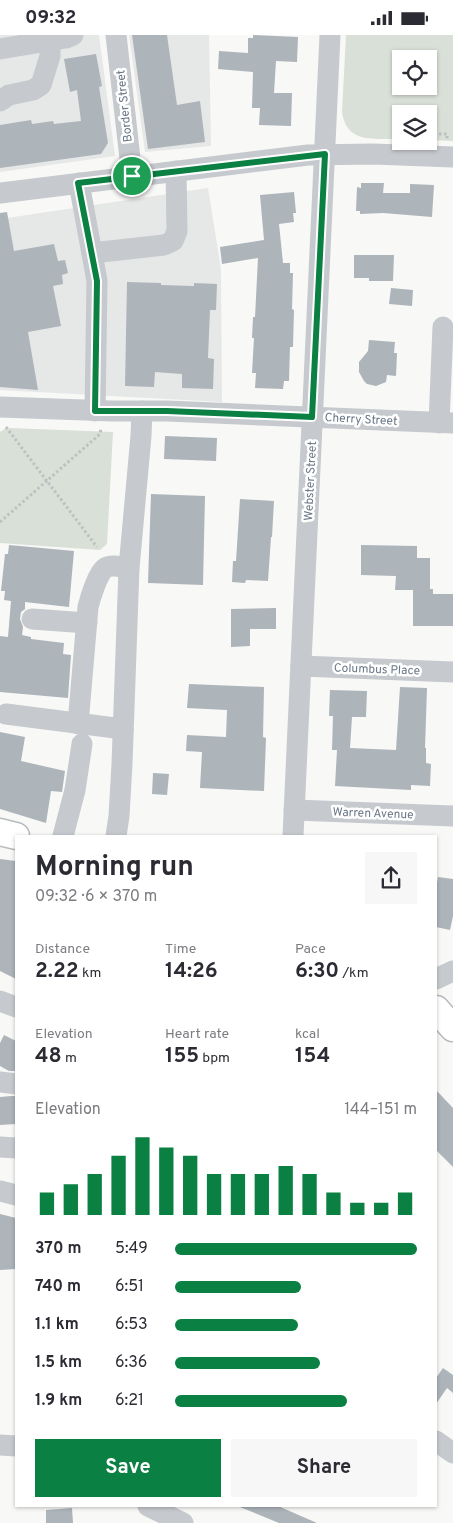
<!DOCTYPE html>
<meta charset="utf-8">
<style>
body{margin:0;font-family:Overpass,sans-serif;background:#f7f7f7;color:#2b2b33;height:100vh;display:flex;flex-direction:column;font-size:19px;white-space:nowrap}
*{box-sizing:border-box;margin:0}
p{font-size:16px;color:#7c7c81}
.icon{flex:none;width:28px;height:28px;fill:none;stroke:currentColor;stroke-width:2;stroke-linecap:round;stroke-linejoin:round}
.map{position:relative;flex:1;overflow:hidden}
.sheet{position:absolute;left:15px;top:800px;width:422px;height:672px;display:flex;flex-direction:column;background:#fff;border-radius:0px;box-shadow:0 1px 4px #0004}
.sheet>*{flex:none}
.fabs{position:absolute;left:392px;top:15px;display:grid;gap:10px}
.fabs a{display:grid;place-items:center;width:45px;height:45px;border-radius:0px;background:#fff;box-shadow:0 1px 4px #0004;font-size:25px}
.pin{position:absolute;display:grid;place-items:center;width:42px;height:42px;color:#fff;margin:-21px;border:2px solid #fff;border-radius:50%;box-shadow:0 1px 5px #0007}
.round{display:grid;place-items:center;flex:none;width:52px;height:52px;border-radius:0px;background:#f7f7f7}
.head{display:flex;align-items:center;justify-content:space-between;height:85px;padding:0 20px}
h1{font-size:28px;font-weight:700;line-height:38px}
.stats{display:grid;grid-template-columns:repeat(3,1fr);gap:8px;height:85px;padding:5px 20px}
.stats div{display:grid;align-content:center}
.stats b{font-size:21px;font-weight:700}
.stats small{font-size:14px;font-weight:400}
.stats p{font-size:14px}
.chart{height:140px;padding:10px 20px}
.chart p{display:flex;justify-content:space-between}
.chart svg{width:100%;height:90px;margin-top:5px;stroke:#0b8043;stroke-width:6}
.cta{display:flex;gap:10px;margin-top:auto;padding:10px 20px}
.cta a{flex:1;height:58px;border-radius:0px;background:#0b8043;color:#fff;font-size:20px;font-weight:700;line-height:58px;text-align:center}
.cta a+a{background:#f7f7f7;color:#2b2b33}
ul{padding:0 20px;list-style:none;font-size:16px}
li{display:grid;grid-template-columns:80px 60px 1fr;align-items:center;height:38px}
li i{height:12px;border-radius:6px;background:#0b8043}
.status{display:flex;justify-content:space-between;align-items:center;height:35px;padding:0 25px;background:#fff;direction:ltr}
.status svg{height:14px;fill:currentColor}
.map>svg:first-child{display:block}
.built{fill:#e6e7e7}
.green{fill:#d9e0d7;fill-rule:evenodd}
.building{fill:#adb4ba}
.lines{fill:none;stroke-linecap:round;stroke-linejoin:round}
.major-casing{stroke:#b7bbbf;stroke-width:29}
.path{stroke:#bec0c2;stroke-width:3;stroke-dasharray:2.5 2.5;stroke-linecap:butt}
.minor{stroke:#c6c9cd;stroke-width:21}
.major{stroke:#fff;stroke-width:26}
.route-casing{stroke:#fff;stroke-width:10}
.route{stroke:#0b8043;stroke-width:6}
.labels{text-anchor:middle;stroke-width:5;stroke-linejoin:round;paint-order:stroke}
.street-label{font-size:12px;fill:#687686;stroke:#fff}
</style>
<div class="status"><b>09:32</b><svg viewBox="0 0 49 12"><path d="M0 12V9h3v3zM5 12V6h3v6zM10 12V3h3v9zM15 12V0h3v12zM26 1h20v11H26zM47 4h2v5h-2z"/></svg></div>
<div class="map">
<svg width="453" height="1488" viewBox="0 0 453 1488">
<rect width="100%" height="100%" fill="#f8f8f6"/>
<g class="built">
<polygon points="0,0 99,0 115,121 0,137"/>
<polygon points="129,0 209,0 211,111 145,117"/>
<polygon points="208,153 221,234 222,367 0,355 0,184"/>
</g>
<g class="green">
<path d="M346,0H453V106L429,105V79H401V104C375,103 347,110 342,77ZM401,24H429V51H401Z"/>
<polygon points="10,393 113,397 107,509 100,515 0,508 0,397 5,394"/>
</g>
<g class="building">
<polygon points="132,0 167,0 177,70 200,66 205,107 148,114"/>
<polygon points="253,0 298,2 297,27 276,26 274,58 292,58 291,91 259,90 260,73 252,73 253,37 218,34 219,16 248,18 248,3 253,3"/>
<polygon points="96,19 102,51 99,52 108,108 101,119 0,133 0,90 31,85 32,89 53,86 54,89 81,86 77,55 70,57 64,24"/>
<polygon points="361,148 384,148 383,158 410,158 410,149 434,150 432,182 383,178 360,179 360,176 356,176 357,152 361,153"/>
<polygon points="294,157 296,178 293,178 294,187 279,189 283,228 290,228 290,238 293,238 292,274 294,275 293,312 290,312 289,346 284,346 283,354 255,353 256,338 252,338 254,303 252,303 253,282 255,282 258,223 222,229 220,212 264,205 260,160"/>
<polygon points="7,177 14,216 54,209 58,226 65,225 68,238 62,240 63,249 53,251 61,291 28,297 38,355 0,352 0,178"/>
<polygon points="354,220 394,220 393,246 369,246 369,243 354,243"/>
<polygon points="127,247 161,248 161,250 194,251 194,248 217,249 216,275 210,275 208,323 214,324 213,354 182,353 182,339 155,337 154,352 125,351"/>
<polygon points="391,253 413,255 412,271 389,269"/>
<polygon points="369,305 395,307 394,318 397,318 396,341 387,340 386,347 376,351 367,349 364,346 359,337 359,327 368,316"/>
<polygon points="165,401 217,403 216,426 164,424"/>
<polygon points="151,459 205,461 203,550 148,548"/>
<polygon points="240,464 274,466 272,502 271,502 268,546 246,545 245,548 232,547 233,526 236,526"/>
<polygon points="9,510 74,516 69,572 25,567 25,574 21,577 20,584 23,592 22,600 31,602 31,604 64,608 63,619 71,620 68,663 0,657 0,601 8,602 11,566 4,565 5,556 1,556 5,519 8,519"/>
<polygon points="361,510 417,511 417,523 430,523 430,554 433,554 433,559 453,559 453,591 413,591 413,555 395,555 396,541 361,540"/>
<polygon points="276,573 276,594 250,594 250,611 231,612 231,574"/>
<polygon points="189,649 264,652 263,702 266,703 264,756 200,753 202,717 186,716 187,700 226,702 227,675 187,673"/>
<polygon points="400,652 427,653 425,713 426,713 426,728 431,729 430,751 411,750 411,755 335,751 337,715 332,715 333,681 329,681 330,655 367,656 366,682 352,682 350,713 396,715"/>
<polygon points="0,697 25,702 21,726 65,736 62,757 51,756 46,788 0,774"/>
<polygon points="153,738 169,739 167,760 152,759"/>
<polygon points="0,824 16,826 16,944 0,936"/>
<polygon points="438,842 453,844 453,881 450,895 436,892 436,853"/>
<polygon points="4,1000 16,1006 16,1036 9,1036 0,1031 0,1008"/>
<polygon points="436,1055 453,1073 453,1132 436,1115"/>
<polygon points="11,1061 16,1061 16,1089 0,1090 0,1062"/>
<polygon points="0,1179 16,1183 16,1234 0,1235"/>
<polygon points="443,1333 453,1340 453,1358 447,1353 436,1369 436,1343"/>
<polygon points="278,1471 317,1488 279,1488 240,1472"/>
<polygon points="72,1473 73,1488 46,1488 46,1475"/>
</g>
<g class="lines">
<g class="major-casing">
<g id="major">
<polyline points="0,797 16,801"/>
<polyline points="436,974 453,993"/>
</g>
</g>
<g class="path">
<polyline points="429,99 447,99 447,104"/>
<polyline points="6,392 97,512"/>
<polyline points="0,487 100,399 101,394"/>
</g>
<g class="minor">
<polyline points="116,0 132,141"/>
<polyline points="0,14 66,3 73,0"/>
<polyline points="0,66 9,60 33,55 41,50 50,21 50,6"/>
<polyline points="79,148 97,246 95,376"/>
<polyline points="0,158 308,120 373,119 453,122"/>
<polyline points="92,218 164,210 173,206 177,196 176,136"/>
<polyline points="0,372 112,376 167,376 453,388"/>
<polyline points="439,388 443,292"/>
<polyline points="32,584 87,588"/>
<polyline points="301,631 453,637"/>
<polyline points="6,679 123,694"/>
<path d="M78,689L88,572C90,564 98,537 105,533C111,529 122,532 129,533"/>
<polyline points="294,775 453,781"/>
<polyline points="63,801 75,755 82,709"/>
<polyline points="116,801 119,781 122,729 129,533 141,401 142,376"/>
<polyline points="293,801 330,0"/>
<polyline points="436,944 453,936"/>
<polyline points="0,966 16,972"/>
<polyline points="0,1047 16,1049"/>
<polyline points="0,1112 16,1113"/>
<polyline points="0,1156 16,1160"/>
<polyline points="436,1406 453,1418"/>
<polyline points="0,1410 16,1411"/>
<polyline points="148,1471 183,1488"/>
</g>
<use href="#major" class="major"/>
</g>
<g class="lines">
<g class="route-casing">
<polygon id="route" points="325,119 312,382 167,376 95,376 97,246 78,148"/>
</g>
<use href="#route" class="route"/>
</g>
<g class="labels">
<g class="street-label">
<text transform="translate(124 71) rotate(-96)" y="4">Border Street</text>
<text transform="translate(361 384) rotate(3)" y="4">Cherry Street</text>
<text transform="translate(310 446) rotate(-87)" y="4">Webster Street</text>
<text transform="translate(377 634) rotate(2)" y="4">Columbus Place</text>
<text transform="translate(373 778) rotate(2)" y="4">Warren Avenue</text>
</g>
</g>
</svg>
<div class="fabs">
<a><svg class="icon" aria-label="locate" viewBox="0 0 24 24"><circle cx="12" cy="12" r="6"/><path d="M12 2v4M12 18v4M2 12h4M18 12h4"/></svg></a>
<a><svg class="icon" aria-label="layers" viewBox="0 0 24 24"><path d="M12 4l9 5-9 5-9-5zM3 14l9 5 9-5"/></svg></a>
</div>
<div class="pin" style="left:132px;top:141px;background:#1e9e55"><svg class="icon" aria-label="arrive" viewBox="0 0 24 24"><path d="M6 21V4h12l-3 4 3 4H6"/></svg></div>
<section class="sheet">
<div class="head"><div><h1>Morning run</h1><p>09:32 · 6 × 370 m</p></div><a class="round"><svg class="icon" aria-label="share" viewBox="0 0 24 24"><path d="M12 15V3M7 8l5-5 5 5M5 13v7h14v-7"/></svg></a></div>
<div class="stats">
<div><p>Distance</p><b>2.22<small> km</small></b></div>
<div><p>Time</p><b>14:26</b></div>
<div><p>Pace</p><b>6:30<small> /km</small></b></div>
</div>
<div class="stats">
<div><p>Elevation</p><b>48<small> m</small></b></div>
<div><p>Heart rate</p><b>155<small> bpm</small></b></div>
<div><p>kcal</p><b>154</b></div>
</div>
<div class="chart"><p><span>Elevation</span>144–151 m</p>
<svg viewBox="0 0 160 44" preserveAspectRatio="none"><path d="M5 44V33M15 44V29M25 44V24M35 44V15M45 44V6M55 44V11M65 44V15M75 44V24M85 44V24M95 44V24M105 44V20M115 44V24M125 44V33M135 44V38M145 44V38M155 44V33"/></svg>
</div>
<ul>
<li><b>370 m</b>5:49<i style="width:100%"></i></li>
<li><b>740 m</b>6:51<i style="width:52%"></i></li>
<li><b>1.1 km</b>6:53<i style="width:51%"></i></li>
<li><b>1.5 km</b>6:36<i style="width:60%"></i></li>
<li><b>1.9 km</b>6:21<i style="width:71%"></i></li>
</ul>
<div class="cta"><a>Save</a><a>Share</a></div>
</section>
</div>
